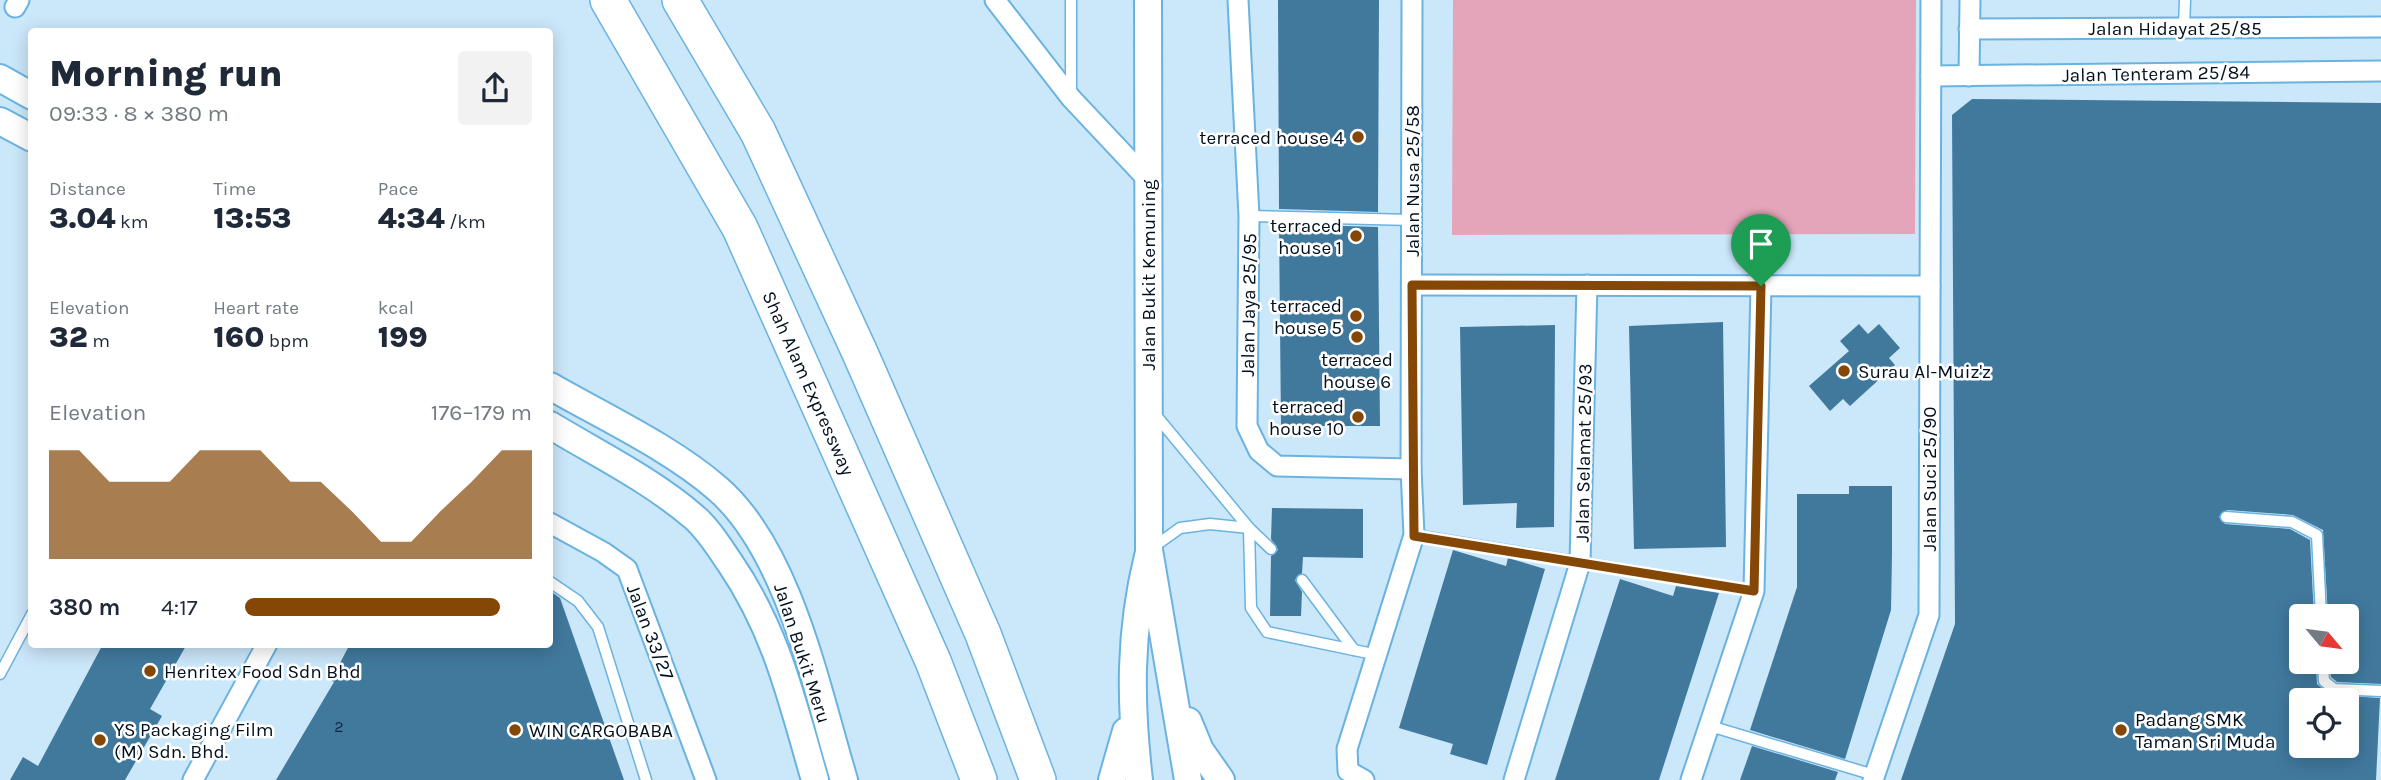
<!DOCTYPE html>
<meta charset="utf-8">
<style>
body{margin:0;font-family:Karla,sans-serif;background:#f2f2f3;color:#1f2937;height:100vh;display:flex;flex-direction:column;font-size:26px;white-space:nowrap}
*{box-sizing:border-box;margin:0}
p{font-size:23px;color:#747a83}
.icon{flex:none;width:38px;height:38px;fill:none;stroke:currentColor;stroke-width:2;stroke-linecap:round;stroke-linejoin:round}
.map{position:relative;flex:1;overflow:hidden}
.drawer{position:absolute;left:28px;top:28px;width:525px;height:620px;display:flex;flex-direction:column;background:#fff;border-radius:7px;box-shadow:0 4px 18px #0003}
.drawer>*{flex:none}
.needle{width:46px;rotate:119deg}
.fabs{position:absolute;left:2289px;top:604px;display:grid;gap:14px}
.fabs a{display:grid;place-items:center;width:70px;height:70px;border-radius:7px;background:#fff;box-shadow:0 4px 18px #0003;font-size:35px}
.pin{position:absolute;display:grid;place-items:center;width:60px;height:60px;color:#fff;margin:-72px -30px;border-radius:50% 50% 50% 0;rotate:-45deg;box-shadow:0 0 7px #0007}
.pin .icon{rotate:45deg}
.round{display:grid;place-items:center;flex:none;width:74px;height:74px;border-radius:7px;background:#f2f2f3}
.head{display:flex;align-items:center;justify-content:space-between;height:119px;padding:0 21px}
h1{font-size:38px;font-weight:800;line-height:52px}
.stats{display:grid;grid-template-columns:repeat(3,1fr);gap:10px;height:119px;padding:7px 21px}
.stats div{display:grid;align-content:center}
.stats b{font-size:30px;font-weight:800}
.stats small{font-size:19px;font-weight:400}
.stats p{font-size:19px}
.chart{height:196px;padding:14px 21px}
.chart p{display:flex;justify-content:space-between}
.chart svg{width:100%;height:126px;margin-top:7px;fill:#844706;opacity:.7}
ul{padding:0 21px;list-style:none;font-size:23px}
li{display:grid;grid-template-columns:112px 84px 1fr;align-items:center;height:52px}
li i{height:18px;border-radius:9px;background:#844706}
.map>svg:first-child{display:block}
.green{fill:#e4a4b9}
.building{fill:#41799d;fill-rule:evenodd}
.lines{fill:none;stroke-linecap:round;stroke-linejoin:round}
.service-casing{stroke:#6ab3e1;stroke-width:13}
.minor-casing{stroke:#6ab3e1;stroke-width:23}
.secondary-casing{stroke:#6ab3e1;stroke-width:30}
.motorway-casing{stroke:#6ab3e1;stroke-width:38}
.service{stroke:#fff;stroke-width:10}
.minor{stroke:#fff;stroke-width:19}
.secondary{stroke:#fff;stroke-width:26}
.motorway{stroke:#fff;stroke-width:35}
.route-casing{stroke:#fff;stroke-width:14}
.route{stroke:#844706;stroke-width:9}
.poi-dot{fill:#844706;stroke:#fff;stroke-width:2.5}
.labels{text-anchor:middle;stroke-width:5;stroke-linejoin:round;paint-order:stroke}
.number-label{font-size:16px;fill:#102a3c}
.street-label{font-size:19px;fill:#000f1c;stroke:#fff}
.poi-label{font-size:19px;fill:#000f1c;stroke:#fff;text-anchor:start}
</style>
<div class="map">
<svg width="2381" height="780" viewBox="0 0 2381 780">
<rect width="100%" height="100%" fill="#cbe7fa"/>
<polygon class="green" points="1453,0 1916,0 1915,234 1452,235"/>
<g class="building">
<polygon points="1278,0 1379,0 1378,212 1279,209"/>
<path d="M1972,99L2381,103V684L2337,682L2331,677L2330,662H2347V616H2328L2323,530L2293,515L2227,510L2219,517L2225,524L2290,529L2310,540L2314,616H2301V662H2316L2317,684L2330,695L2380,698L2376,780H1901L1955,624L1952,115ZM2301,700H2347V746H2301Z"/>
<polygon points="1279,224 1378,227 1380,426 1281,426"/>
<polygon points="1723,322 1726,547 1634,549 1629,326"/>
<polygon points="1859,324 1868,334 1879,324 1900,348 1889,358 1895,365 1850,406 1843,399 1830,411 1809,386 1849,351 1840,341"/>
<polygon points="1555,325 1554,527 1516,528 1517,503 1463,505 1460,327"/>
<polygon points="1849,486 1892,486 1892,553 1891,610 1845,759 1750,730 1797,587 1797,494 1849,494"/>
<polygon points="1272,508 1363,509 1363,558 1303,557 1302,573 1295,580 1302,592 1301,616 1270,616 1271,556 1278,550 1271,539"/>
<polygon points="1453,550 1506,566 1508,558 1545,569 1487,765 1450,754 1453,744 1399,728"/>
<polygon points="1620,579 1673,596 1676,586 1719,593 1659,780 1555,780"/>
<polygon points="550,591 560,598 624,780 276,780 334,682 331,680 350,644 550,644"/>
<polygon points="103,644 187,644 150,709 162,716 125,780 10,780 23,757 38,766"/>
<polygon points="1752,746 1838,772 1835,780 1740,780"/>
</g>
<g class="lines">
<g class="service-casing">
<g id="service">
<polyline points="1071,0 1071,94"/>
<polyline points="2184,27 2185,0"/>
<polyline points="1249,216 1412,220"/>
<polyline points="1154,413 1249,528 1271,549"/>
<polyline points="2226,517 2292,522 2317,535 2321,616"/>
<polyline points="1249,528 1251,608 1267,632 1378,655"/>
<polyline points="1414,535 1754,591"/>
<polyline points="1152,548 1180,528 1210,524 1249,528"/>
<polyline points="1302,580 1354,650"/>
<polyline points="550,582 578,601 598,627 646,780"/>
<polyline points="2323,662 2324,681 2334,689 2381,691"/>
<polyline points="0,674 32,614"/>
<polyline points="1710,726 1874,775"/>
</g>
</g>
<g class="minor-casing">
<g id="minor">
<polyline points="995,0 1071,98 1148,180"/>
<polyline points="1238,0 1249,216 1247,426 1259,451 1277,466 1411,469"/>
<polyline points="15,7 19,0"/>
<polyline points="1969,29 2381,27"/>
<polyline points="1931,76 2381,71"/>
<polyline points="1969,76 1970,0"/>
<polyline points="1412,285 1930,286"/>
<polyline points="550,523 603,552 627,569 706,780"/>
<polyline points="193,780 267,644"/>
<polyline points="1364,780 1348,771 1347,749 1414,535 1411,469 1412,0"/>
<polyline points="1514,780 1580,563 1587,285"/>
<polyline points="1691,780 1754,591 1761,286"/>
<polyline points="1873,780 1929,615 1931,0"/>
</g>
</g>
<g class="secondary-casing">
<g id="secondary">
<polyline points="1148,0 1149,550 1188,780"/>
<polyline points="0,78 32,96"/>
<polyline points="0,121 32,138"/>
<path d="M550,386C604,417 671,448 718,489C790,552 817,691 844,780"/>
<path d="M550,425C598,454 651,480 694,517C708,529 719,547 730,563C777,632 792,701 815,780"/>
<polyline points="1188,721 1200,750 1221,780"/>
<polyline points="1112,780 1126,731"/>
<path d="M1139,780C1130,702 1129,633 1148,556"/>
</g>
</g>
<g class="motorway-casing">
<g id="motorway">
<polyline points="608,0 740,228 933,661 979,780"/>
<polyline points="680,0 758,132 860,353 983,634 1038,780"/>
</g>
</g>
<use href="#service" class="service"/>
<use href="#minor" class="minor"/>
<use href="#secondary" class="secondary"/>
<use href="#motorway" class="motorway"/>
</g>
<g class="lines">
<g class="route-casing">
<polygon id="route" points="1412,285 1761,286 1754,591 1414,536"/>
</g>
<use href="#route" class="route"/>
</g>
<g class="poi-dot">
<circle cx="1358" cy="137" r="7"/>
<circle cx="1356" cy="236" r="7"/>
<circle cx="1356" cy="316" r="7"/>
<circle cx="1357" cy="337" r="7"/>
<circle cx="1844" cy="371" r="7"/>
<circle cx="1358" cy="417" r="7"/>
<circle cx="150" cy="671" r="7"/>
<circle cx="515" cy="730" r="7"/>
<circle cx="2121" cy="730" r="7"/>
<circle cx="100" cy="740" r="7"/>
</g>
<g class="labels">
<g class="number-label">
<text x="339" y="732">2</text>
</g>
<g class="street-label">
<text x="2175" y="35">Jalan Hidayat 25/85</text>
<text transform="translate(2156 73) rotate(-1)" y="7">Jalan Tenteram 25/84</text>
<text transform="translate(1412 181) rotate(-90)" y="7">Jalan Nusa 25/58</text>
<text transform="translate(1148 275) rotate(-90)" y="7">Jalan Bukit Kemuning</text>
<text transform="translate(1248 305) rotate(-89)" y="7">Jalan Jaya 25/95</text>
<text transform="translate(809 383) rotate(66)" y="7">Shah Alam Expressway</text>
<text transform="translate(1583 453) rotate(-89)" y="7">Jalan Selamat 25/93</text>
<text transform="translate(1929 479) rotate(-90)" y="7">Jalan Suci 25/90</text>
<text transform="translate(651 632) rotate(69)" y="7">Jalan 33/27</text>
<text transform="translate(803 653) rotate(72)" y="7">Jalan Bukit Meru</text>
</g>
<g class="poi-label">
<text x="1344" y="144" text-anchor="end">terraced house 4</text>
<text x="1342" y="232" text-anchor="end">terraced<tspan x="1342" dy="22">house 1</tspan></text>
<text x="1342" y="312" text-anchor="end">terraced<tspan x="1342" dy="22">house 5</tspan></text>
<text x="1357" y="366" text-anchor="middle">terraced<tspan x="1357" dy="22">house 6</tspan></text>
<text x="1858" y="378">Surau Al-Muiz'z</text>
<text x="1344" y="413" text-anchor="end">terraced<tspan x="1344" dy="22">house 10</tspan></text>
<text x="164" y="678">Henritex Food Sdn Bhd</text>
<text x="2135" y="726">Padang SMK<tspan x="2135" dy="22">Taman Sri Muda</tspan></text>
<text x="114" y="736">YS Packaging Film<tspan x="114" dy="22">(M) Sdn. Bhd.</tspan></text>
<text x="529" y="737">WIN CARGOBABA</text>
</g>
</g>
</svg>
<div class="fabs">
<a><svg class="needle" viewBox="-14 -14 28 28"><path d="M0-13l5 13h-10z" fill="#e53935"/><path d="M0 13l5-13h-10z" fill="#747a83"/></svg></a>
<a><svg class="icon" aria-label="locate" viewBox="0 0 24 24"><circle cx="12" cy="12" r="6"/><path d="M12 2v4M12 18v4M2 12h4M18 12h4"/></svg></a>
</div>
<div class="pin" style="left:1761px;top:286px;background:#1e9e55"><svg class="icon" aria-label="arrive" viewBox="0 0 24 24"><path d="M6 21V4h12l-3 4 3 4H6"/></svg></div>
<section class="drawer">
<div class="head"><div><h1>Morning run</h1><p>09:33 · 8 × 380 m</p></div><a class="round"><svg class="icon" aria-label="share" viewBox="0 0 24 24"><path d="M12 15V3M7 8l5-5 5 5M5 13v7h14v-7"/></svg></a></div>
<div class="stats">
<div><p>Distance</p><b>3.04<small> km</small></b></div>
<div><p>Time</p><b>13:53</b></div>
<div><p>Pace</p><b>4:34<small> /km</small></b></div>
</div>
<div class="stats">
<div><p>Elevation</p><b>32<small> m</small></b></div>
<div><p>Heart rate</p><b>160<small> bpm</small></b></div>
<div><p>kcal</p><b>199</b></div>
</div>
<div class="chart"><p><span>Elevation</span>176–179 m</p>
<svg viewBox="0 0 160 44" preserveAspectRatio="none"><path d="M0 44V6L10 6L20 17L30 17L40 17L50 6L60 6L70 6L80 17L90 17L100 27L110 38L120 38L130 27L140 17L150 6L160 6V44z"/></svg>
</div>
<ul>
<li><b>380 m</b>4:17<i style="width:89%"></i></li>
</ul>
</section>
</div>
